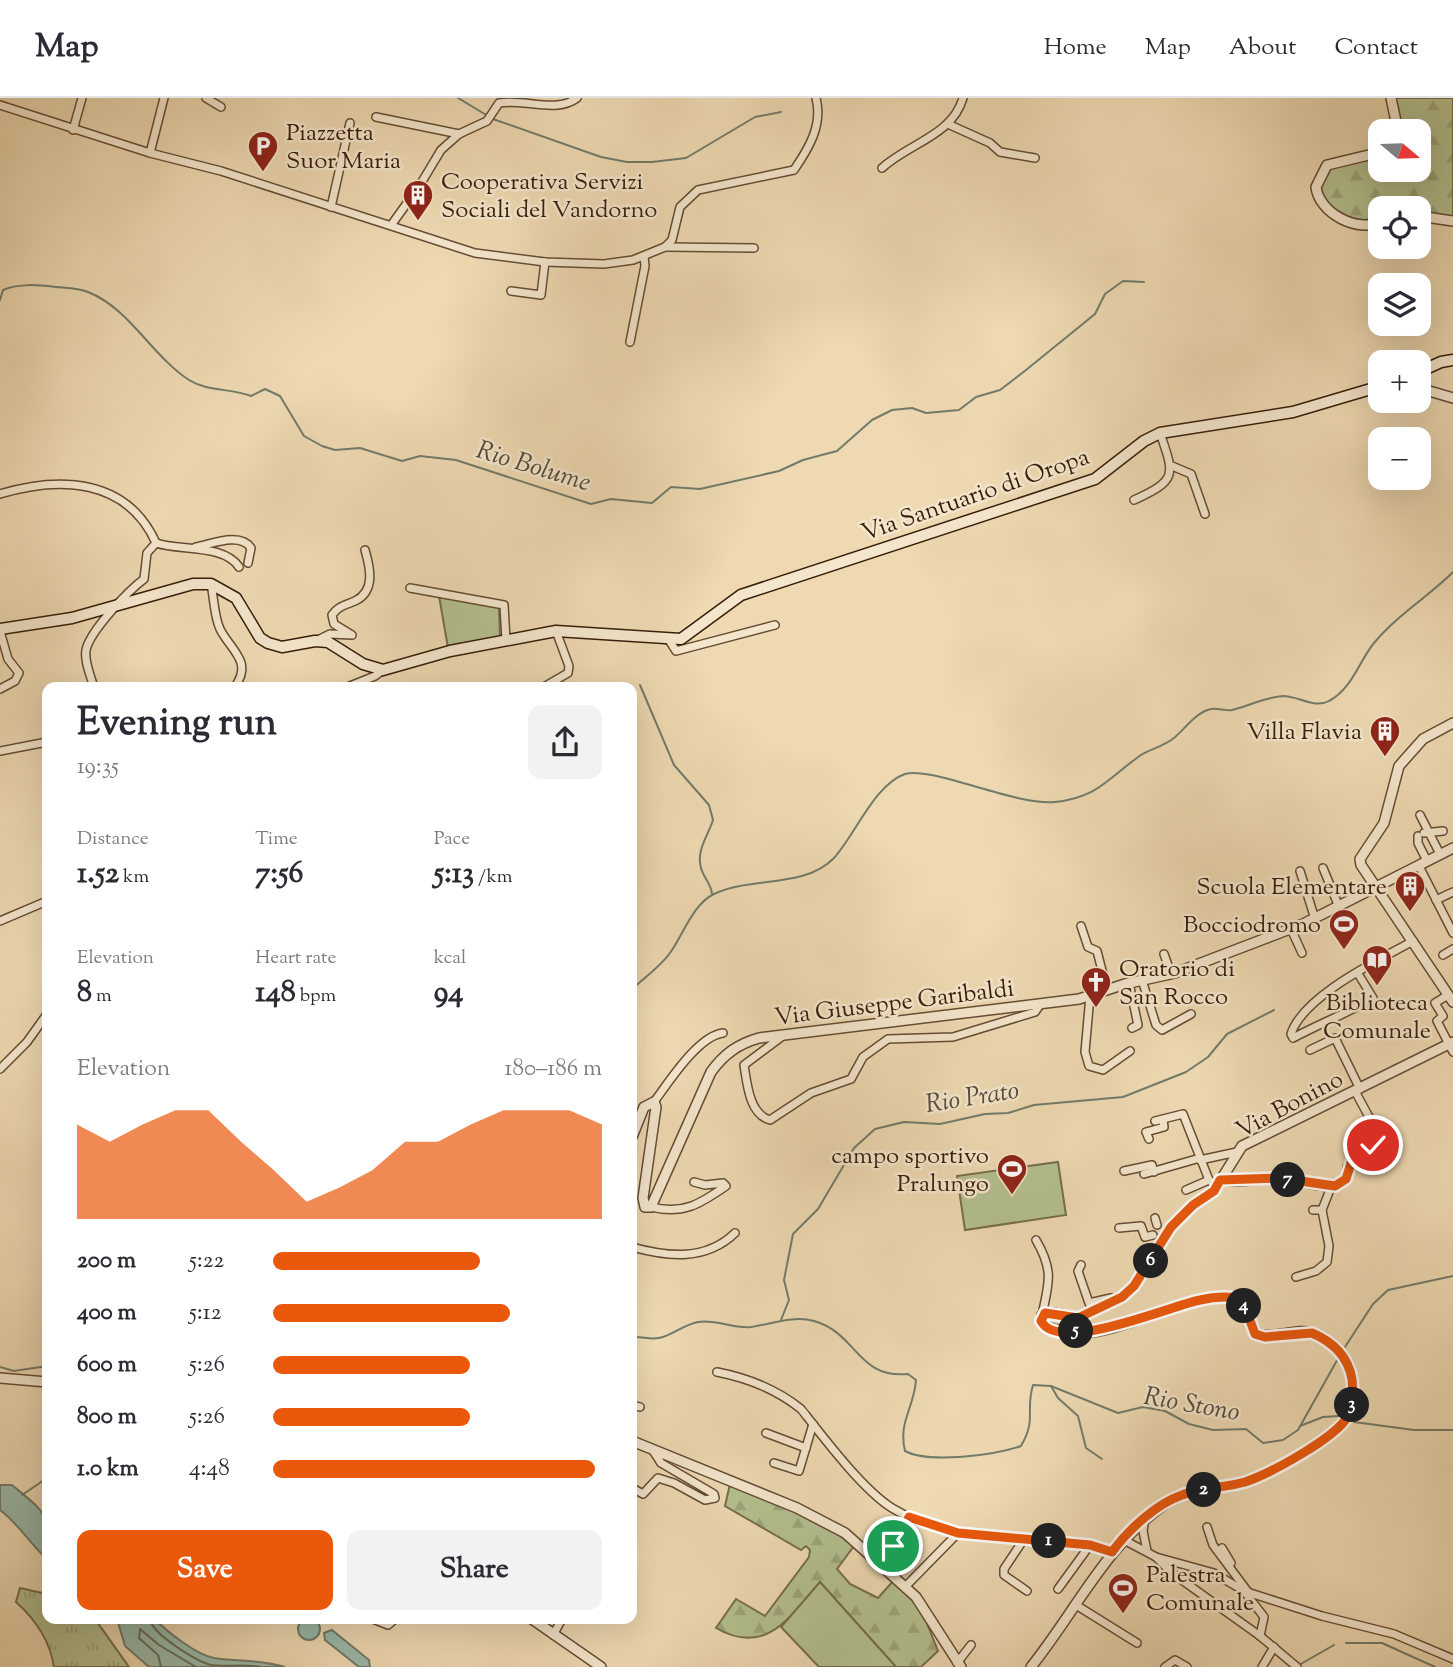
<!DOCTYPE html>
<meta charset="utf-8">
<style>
body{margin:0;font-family:"Sorts Mill Goudy",serif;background:#f2f2f3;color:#2b2b33;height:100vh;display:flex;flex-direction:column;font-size:26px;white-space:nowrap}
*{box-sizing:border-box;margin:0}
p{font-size:23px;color:#7c7c81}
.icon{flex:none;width:38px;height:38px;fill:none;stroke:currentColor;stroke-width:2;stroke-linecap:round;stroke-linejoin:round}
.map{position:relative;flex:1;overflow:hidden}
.details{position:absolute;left:42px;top:584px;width:595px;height:942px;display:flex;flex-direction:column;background:#fff;border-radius:14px;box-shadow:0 7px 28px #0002}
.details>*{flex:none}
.needle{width:46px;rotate:109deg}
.fabs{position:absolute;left:1368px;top:21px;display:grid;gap:14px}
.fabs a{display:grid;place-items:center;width:63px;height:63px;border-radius:14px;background:#fff;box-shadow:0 7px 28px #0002;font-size:35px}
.pin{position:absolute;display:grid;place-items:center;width:60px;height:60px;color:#fff;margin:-30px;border:4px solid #fff;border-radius:50%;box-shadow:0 2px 7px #0007}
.km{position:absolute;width:35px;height:35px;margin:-18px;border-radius:50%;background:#222;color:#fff;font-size:19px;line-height:35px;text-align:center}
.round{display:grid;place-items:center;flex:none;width:74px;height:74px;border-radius:14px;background:#f2f2f3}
.headline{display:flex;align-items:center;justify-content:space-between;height:119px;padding:0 35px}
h1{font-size:38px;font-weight:800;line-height:52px}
.metrics{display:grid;grid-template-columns:repeat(3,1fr);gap:10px;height:119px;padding:7px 35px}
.metrics div{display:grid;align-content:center}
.metrics b{font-size:30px;font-weight:800}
.metrics small{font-size:19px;font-weight:400}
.metrics p{font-size:19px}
.chart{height:196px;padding:14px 35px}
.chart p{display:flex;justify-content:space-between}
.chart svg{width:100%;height:126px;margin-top:7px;fill:#ea580c;opacity:.7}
.action{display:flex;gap:14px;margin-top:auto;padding:14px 35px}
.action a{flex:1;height:80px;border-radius:14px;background:#ea580c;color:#fff;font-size:28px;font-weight:800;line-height:80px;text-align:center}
.action a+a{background:#f2f2f3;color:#2b2b33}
ul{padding:0 35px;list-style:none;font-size:23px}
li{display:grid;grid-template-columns:112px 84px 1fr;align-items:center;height:52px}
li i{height:18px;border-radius:9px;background:#ea580c}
header{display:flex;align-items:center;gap:42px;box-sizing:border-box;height:98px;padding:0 35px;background:#fff;border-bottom:2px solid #e1e1e2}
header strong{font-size:33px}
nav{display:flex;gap:38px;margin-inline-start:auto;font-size:24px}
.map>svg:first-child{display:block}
.grass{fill:url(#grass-tufts);stroke:#766e4c;stroke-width:2}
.forest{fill:url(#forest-firs);stroke:#766e4c;stroke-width:2}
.park{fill:#b4c08f;stroke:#766e4c;stroke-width:2}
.water{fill:#99baab;stroke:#727b6a;stroke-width:2}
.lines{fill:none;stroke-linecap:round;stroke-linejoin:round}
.shore{stroke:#686c5a;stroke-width:2}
.stream{stroke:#727b6a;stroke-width:2}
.minor-casing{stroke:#654c33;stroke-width:10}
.tertiary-casing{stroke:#654c33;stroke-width:12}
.secondary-casing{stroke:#371d09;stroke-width:13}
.minor{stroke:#f4e6cd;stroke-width:7}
.tertiary{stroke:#f4e6cd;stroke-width:9}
.secondary{stroke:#f4e6cd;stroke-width:10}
.route-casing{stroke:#fff;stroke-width:14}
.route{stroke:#ea580c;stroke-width:9}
.labels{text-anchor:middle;stroke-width:5;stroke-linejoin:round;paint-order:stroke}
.poi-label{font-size:24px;fill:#371d09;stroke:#f4e6cd;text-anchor:start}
.street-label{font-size:24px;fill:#371d09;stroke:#f4e6cd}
.water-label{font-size:26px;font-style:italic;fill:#544c3a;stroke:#f4e6cd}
</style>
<header>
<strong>Map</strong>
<nav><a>Home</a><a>Map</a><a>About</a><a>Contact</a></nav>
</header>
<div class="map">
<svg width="1453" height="1569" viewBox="0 0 1453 1569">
<defs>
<pattern id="grass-tufts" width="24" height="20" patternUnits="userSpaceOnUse" patternTransform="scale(1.75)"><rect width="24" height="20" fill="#b4c08f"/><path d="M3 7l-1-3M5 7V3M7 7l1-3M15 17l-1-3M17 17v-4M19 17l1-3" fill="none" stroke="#9ba57a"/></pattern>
<pattern id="forest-firs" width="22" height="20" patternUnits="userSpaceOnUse" patternTransform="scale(1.75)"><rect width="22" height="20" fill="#b4c08f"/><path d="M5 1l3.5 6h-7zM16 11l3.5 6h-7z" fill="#9ba57a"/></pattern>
</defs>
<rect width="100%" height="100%" fill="#eed9b2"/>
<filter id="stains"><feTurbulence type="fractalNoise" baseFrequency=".00286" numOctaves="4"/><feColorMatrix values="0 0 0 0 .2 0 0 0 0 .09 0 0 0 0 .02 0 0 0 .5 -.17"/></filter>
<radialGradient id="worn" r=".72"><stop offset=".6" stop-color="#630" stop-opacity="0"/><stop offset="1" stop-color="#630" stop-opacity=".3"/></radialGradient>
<path class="grass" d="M20,1490L47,1496V1521H95L129,1569H54C50,1542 35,1521 16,1504Z"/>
<g class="forest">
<polygon points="1395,0 1453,0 1453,119 1419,114 1419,110 1381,110 1381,120 1355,123 1330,108 1323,102 1320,90 1331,70 1381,59 1381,72 1419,72 1419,33 1401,33"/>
<path d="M730,1386L819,1423L854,1448L837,1471L850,1486L878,1500L894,1482L922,1513L938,1553L921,1569H896L820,1484C790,1519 766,1559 716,1530L736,1501L765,1518L809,1459L810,1452L806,1448L801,1452L725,1408Z"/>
</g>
<g class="park">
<polygon points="439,498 499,509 500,539 448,550"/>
<polygon points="1058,1064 1066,1117 965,1132 957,1078"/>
<polygon points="820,1484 896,1569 819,1569 781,1529"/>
</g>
<g class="water">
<path d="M0,1387H12C49,1418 47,1412 47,1461C29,1445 19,1426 0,1412Z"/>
<circle cx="309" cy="1531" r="11"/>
<path d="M117,1521H155C167,1534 197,1557 214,1560C241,1564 258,1561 285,1569H149L125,1548Z"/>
<polygon points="332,1532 369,1562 370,1569 359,1569 325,1542 324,1535"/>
</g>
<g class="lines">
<g class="shore">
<path d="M150,1521C152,1536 196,1563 211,1567C227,1569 245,1566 261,1569"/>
<polyline points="161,1569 158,1557 139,1540 140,1531 159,1547 196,1569"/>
</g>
<g class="stream">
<polyline points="458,0 488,18"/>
<polyline points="493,21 601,59 627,64 652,64 686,60 755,19 781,14"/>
<path d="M0,202L3,192C20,185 38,187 56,189C66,190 78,190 88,194C129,210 152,258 189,282C208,294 231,290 251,298L265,291L280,298L304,338L322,348L335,352L360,350L402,363L420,358L456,362L591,406L611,401L652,405L671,389L700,391L779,373L803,362L837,353L872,322L892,312L912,310L926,315L959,312L976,299L1000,292L1026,272L1095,216L1105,196L1123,183L1144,184"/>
<path d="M640,587L674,667L709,707L713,722C708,738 696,752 701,770C704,781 711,785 712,796"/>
<path d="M632,891C644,880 660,869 670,855C683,837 693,806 714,796C751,778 804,791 834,760C855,737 875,686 905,676C932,668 1015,708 1055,704C1098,700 1109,679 1141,657C1151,651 1164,648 1174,640C1185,631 1196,614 1211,611C1218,610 1225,613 1232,612C1249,608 1265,599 1283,598C1298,598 1315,611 1329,603C1352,591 1359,563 1374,545C1397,517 1428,499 1453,474"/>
<polyline points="781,1222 789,1202 784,1182 793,1136 818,1111 854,1050 875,1031 904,1024 940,1026 985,1016 1008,1015 1034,1007 1123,999 1186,974 1208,959 1227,936 1274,912"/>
<path d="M632,1239C643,1238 652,1243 663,1239C675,1235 686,1226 698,1224C717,1221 732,1231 751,1229C771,1226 794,1217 814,1223C857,1235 857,1281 908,1276L916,1282C914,1310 898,1324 905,1353C929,1366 995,1357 1021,1348C1037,1320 1025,1314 1033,1287L1051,1288L1118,1315L1143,1309L1165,1313L1189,1326L1213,1332L1246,1331L1263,1345L1283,1342L1298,1332L1340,1257"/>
<polyline points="1343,1252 1373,1206 1388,1192 1453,1178"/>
<polyline points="0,1269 14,1273 47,1268"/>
<polyline points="1051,1288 1058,1300 1078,1318 1086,1350 1102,1361"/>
<polyline points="1354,1324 1414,1332 1453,1332"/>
<polyline points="1300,1328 1323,1319 1339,1318"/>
<polyline points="22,1397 47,1380"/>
<polyline points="1346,1545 1382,1545 1435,1569"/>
<polyline points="1299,1567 1334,1547"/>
</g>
<g class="minor-casing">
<g id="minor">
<polyline points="206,0 221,9"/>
<path d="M0,7L150,55L221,73L475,155L545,164L604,166L633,162L665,149L672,142L680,109L698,92L794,72C809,50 823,27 816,0"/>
<polyline points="376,19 459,36"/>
<polyline points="950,27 990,45 1000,54 1035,60"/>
<polyline points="73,32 82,0"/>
<polyline points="150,55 164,0"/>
<path d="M882,70C909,45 952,38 963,0"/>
<polyline points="331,109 350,25"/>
<path d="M392,126L420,87L441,52L459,36L487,23L499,5C523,0 556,16 577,0"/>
<polyline points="665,149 754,150"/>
<polyline points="511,193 541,197 545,164"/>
<polyline points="630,244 645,168 644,158"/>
<polyline points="1172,368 1191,376 1205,416"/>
<path d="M0,396C59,378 127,380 156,445L147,455L144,481C128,493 90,533 86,552C84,564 91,578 94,590"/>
<path d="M1134,402C1177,382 1175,378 1160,335"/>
<path d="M156,445C180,453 224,446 239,469"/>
<path d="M196,449C212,446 240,434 251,450L248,465"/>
<path d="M211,486C214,500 214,518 220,531C231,553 254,564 234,590"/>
<polyline points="410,490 504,507 506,542"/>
<polyline points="0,533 8,561 19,575 15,583 0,591"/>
<polyline points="669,542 676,553 775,527"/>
<path d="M316,543L330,536L352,537L334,526L332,517C338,508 346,507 355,503C376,493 370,469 365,452"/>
<polyline points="345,590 375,578 383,572"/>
<polyline points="542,590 568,575 569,568 556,533"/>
<polyline points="0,653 47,644"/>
<polyline points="1420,717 1440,756"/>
<polyline points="1424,735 1443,733"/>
<polyline points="1418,738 1418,745 1427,763"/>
<polyline points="1419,768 1453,835"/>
<polyline points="1323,770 1339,809"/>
<polyline points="1300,773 1315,821"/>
<polyline points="1436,802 1453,794"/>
<polyline points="0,823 47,803"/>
<polyline points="1081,828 1088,849 1097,853 1107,892"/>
<polyline points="1291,831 1302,855"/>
<polyline points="1164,856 1171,876"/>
<polyline points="1443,857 1453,851"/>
<path d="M1357,874L1373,900C1346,916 1321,925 1293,940L1291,936C1303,898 1379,862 1413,843"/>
<polyline points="1142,882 1156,927 1162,932 1191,916"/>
<polyline points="1129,885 1138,927 1132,930"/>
<polyline points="1448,897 1435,905 1443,918 1437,923 1453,954"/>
<polyline points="1090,898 1085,954 1089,968 1103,972 1130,953"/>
<path d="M784,937L744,967C747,985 749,1016 770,1022L811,995L851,981L863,959L888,941L953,939L1035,914L1040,907"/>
<polyline points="1310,952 1335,940 1360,991"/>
<polyline points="0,971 27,944 47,916"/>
<path d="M654,1004C669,984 698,938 723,935"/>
<polyline points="1155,1023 1183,1016 1209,1082 1216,1088"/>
<polyline points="1149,1041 1146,1034 1164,1029 1163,1022"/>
<polyline points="1200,1062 1237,1054"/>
<polyline points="1124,1073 1152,1067 1154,1074"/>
<polyline points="1144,1076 1200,1060"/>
<path d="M1220,1082C1239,1088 1262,1079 1282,1081C1303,1083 1328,1096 1346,1081L1347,1069C1358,1056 1377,1051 1376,1032L1355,993"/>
<polyline points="1186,1092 1209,1082"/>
<path d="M651,1109C683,1117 700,1106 726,1088L723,1085L705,1087L694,1084"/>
<polyline points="1313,1112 1322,1112 1331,1089"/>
<polyline points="1155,1120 1157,1127"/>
<polyline points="1119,1130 1141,1128 1145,1139 1153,1137"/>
<path d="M1036,1142C1054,1173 1049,1184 1042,1217"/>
<path d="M632,1149C668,1159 706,1163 735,1135"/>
<polyline points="1081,1167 1078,1173 1089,1205 1111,1200 1114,1203"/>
<polyline points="1296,1179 1316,1173 1327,1164 1329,1148 1322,1112"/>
<path d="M717,1274C748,1280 776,1291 801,1311C823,1339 863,1392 892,1410C958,1451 1041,1432 1112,1454"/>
<polyline points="632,1307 640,1309"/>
<polyline points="766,1335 806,1350"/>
<polyline points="774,1365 799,1373 813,1326"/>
<polyline points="632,1390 643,1396 658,1380 674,1385 705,1402 715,1400 714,1396 661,1365 652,1351"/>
<polyline points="1145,1421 1143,1433 1147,1453"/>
<polyline points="1207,1429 1213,1447 1248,1494"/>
<polyline points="1024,1441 1004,1471 1004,1477 1027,1493"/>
<polyline points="1122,1441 1156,1459 1172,1475 1260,1538 1297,1569"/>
<polyline points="893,1448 900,1442 909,1419"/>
<polyline points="1222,1450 1231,1465"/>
<polyline points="1156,1459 1214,1475 1244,1493 1322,1518 1394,1536 1453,1561"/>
<polyline points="906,1488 958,1435"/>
<polyline points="1058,1491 1090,1447"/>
<polyline points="1244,1493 1264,1519 1260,1538"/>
<polyline points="1076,1507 1137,1545"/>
<polyline points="373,1521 388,1527 395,1521"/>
<polyline points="553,1537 562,1521"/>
<polyline points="957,1565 971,1547"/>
<polyline points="1165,1569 1175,1562 1187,1569"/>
<polyline points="1262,1569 1274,1549"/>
</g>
</g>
<g class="tertiary-casing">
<g id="tertiary">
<polyline points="1391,0 1398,33"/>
<path d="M1381,54L1327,67L1316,89C1319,115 1357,135 1381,124"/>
<polyline points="1419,118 1453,123"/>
<polyline points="1419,290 1453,300"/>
<polyline points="1453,625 1423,641 1399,668 1384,725 1360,761 1361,767 1453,904"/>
<path d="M632,1039L644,1009L654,1004L656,1009L643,1100L645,1109H651L711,974C724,956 738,946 759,940L1079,901L1125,886L1175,875L1303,826L1453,750"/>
<polyline points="0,1280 47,1284"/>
<polyline points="632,1343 797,1410 845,1435 916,1499 961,1569"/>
<polyline points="532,1521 601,1569"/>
<path d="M1031,1569C1076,1513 1105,1448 1165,1406C1188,1389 1220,1393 1246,1383C1271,1375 1336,1340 1348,1318C1355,1305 1354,1285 1350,1271C1346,1256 1328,1240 1313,1235C1295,1230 1274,1242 1256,1236L1243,1206L1237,1200C1172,1190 1108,1257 1043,1227L1042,1217L1053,1215L1078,1220L1122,1199L1134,1188L1171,1129L1193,1107L1214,1093L1242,1048L1453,944"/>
</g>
</g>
<g class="secondary-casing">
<g id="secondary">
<polyline points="1419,274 1441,264 1453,262"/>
<polyline points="0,531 72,520 193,486 211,486 236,500 260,540 268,545 282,549 315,543 328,544 363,566 383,572 450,553 556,533 681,541 741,497 1095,381 1144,343 1160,335 1293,314 1381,288"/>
</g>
</g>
<use href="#minor" class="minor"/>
<use href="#tertiary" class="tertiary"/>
<use href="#secondary" class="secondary"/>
</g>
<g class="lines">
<g class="route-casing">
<path id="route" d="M893,1448L900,1441L909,1419L958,1435L1090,1447L1112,1454C1128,1432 1156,1406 1182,1397C1202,1389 1225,1390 1245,1384C1269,1376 1336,1340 1348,1318C1354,1307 1353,1293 1352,1281C1348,1258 1333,1244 1312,1235L1265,1239L1255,1236L1244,1206L1237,1200C1225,1198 1213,1199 1200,1202C1172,1207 1059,1257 1041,1223L1045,1215L1078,1220L1122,1199L1134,1188L1171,1129L1193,1107L1214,1093L1220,1082L1280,1080L1335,1088L1346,1081L1351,1065L1373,1047"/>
</g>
<use href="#route" class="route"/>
</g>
<defs>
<g id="parking-pin" transform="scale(1.575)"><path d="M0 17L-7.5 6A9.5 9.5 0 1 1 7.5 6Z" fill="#8f2418" stroke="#f4e6cd"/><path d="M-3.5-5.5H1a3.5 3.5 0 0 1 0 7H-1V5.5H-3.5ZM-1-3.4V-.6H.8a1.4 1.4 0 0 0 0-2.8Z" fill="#fff"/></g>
<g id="building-pin" transform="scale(1.575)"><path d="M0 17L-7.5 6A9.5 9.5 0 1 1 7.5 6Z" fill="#8f2418" stroke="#f4e6cd"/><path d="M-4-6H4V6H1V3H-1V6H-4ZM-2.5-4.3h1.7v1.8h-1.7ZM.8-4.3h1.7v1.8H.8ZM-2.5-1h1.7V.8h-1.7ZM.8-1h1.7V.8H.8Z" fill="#fff"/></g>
<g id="stadium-pin" transform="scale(1.575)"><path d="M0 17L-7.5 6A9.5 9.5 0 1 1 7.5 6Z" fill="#8f2418" stroke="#f4e6cd"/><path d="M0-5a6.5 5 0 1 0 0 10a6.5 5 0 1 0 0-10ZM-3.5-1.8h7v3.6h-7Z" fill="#fff"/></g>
<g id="library-pin" transform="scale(1.575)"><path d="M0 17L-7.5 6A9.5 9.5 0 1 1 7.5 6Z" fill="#8f2418" stroke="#f4e6cd"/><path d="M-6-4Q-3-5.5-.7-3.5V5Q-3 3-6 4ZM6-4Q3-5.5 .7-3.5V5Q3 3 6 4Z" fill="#fff"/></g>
<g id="church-pin" transform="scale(1.575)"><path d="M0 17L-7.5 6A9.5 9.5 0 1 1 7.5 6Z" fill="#8f2418" stroke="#f4e6cd"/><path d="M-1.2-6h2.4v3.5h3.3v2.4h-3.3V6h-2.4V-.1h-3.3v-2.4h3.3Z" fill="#fff"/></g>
</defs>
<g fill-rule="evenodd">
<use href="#parking-pin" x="263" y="48"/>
<use href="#building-pin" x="418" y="97"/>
<use href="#building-pin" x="1385" y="633"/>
<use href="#building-pin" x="1410" y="788"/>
<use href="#stadium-pin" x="1344" y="826"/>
<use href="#library-pin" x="1377" y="862"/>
<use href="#church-pin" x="1096" y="884"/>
<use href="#stadium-pin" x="1012" y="1071"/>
<use href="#stadium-pin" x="1123" y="1490"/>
</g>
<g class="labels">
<g class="poi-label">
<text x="286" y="42">Piazzetta<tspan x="286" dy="28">Suor Maria</tspan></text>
<text x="441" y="91">Cooperativa Servizi<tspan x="441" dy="28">Sociali del Vandorno</tspan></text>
<text x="1362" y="641" text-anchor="end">Villa Flavia</text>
<text x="1387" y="796" text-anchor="end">Scuola Elementare</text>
<text x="1321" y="834" text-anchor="end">Bocciodromo</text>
<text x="1119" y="878">Oratorio di<tspan x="1119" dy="28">San Rocco</tspan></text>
<text x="1377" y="912" text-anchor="middle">Biblioteca<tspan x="1377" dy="28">Comunale</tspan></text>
<text x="989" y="1065" text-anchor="end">campo sportivo<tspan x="989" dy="28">Pralungo</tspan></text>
<text x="1146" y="1484">Palestra<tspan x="1146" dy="28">Comunale</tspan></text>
</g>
<g class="street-label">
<text transform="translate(975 396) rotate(-19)" y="8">Via Santuario di Oropa</text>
<text transform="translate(894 904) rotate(-7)" y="8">Via Giuseppe Garibaldi</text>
<text transform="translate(1289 1006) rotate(-28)" y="8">Via Bonino</text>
</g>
<g class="water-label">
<text transform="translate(534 367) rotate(17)" y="9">Rio Bolume</text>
<text transform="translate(972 998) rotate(-9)" y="9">Rio Prato</text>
<text transform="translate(1192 1305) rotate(10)" y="9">Rio Stono</text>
</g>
</g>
<rect width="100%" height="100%" filter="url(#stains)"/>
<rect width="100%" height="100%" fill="url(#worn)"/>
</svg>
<div class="fabs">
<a><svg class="needle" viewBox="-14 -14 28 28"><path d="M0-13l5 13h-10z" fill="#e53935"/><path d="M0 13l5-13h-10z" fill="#7c7c81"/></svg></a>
<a><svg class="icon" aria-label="locate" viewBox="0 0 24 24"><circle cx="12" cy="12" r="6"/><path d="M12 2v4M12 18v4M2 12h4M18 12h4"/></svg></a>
<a><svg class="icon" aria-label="layers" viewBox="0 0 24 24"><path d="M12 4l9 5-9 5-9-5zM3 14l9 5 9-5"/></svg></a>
<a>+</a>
<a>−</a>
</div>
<div class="pin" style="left:893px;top:1448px;background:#1e9e55"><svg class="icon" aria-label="arrive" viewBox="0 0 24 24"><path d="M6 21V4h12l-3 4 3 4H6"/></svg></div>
<div class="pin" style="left:1373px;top:1047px;background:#d93025"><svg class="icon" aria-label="check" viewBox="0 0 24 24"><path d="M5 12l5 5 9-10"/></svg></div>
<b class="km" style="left:1049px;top:1443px">1</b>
<b class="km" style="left:1204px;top:1392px">2</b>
<b class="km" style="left:1352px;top:1307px">3</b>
<b class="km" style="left:1244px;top:1208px">4</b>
<b class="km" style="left:1076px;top:1233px">5</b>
<b class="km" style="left:1151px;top:1163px">6</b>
<b class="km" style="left:1288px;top:1082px">7</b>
<section class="details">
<div class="headline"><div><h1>Evening run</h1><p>19:35</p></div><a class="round"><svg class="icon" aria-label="share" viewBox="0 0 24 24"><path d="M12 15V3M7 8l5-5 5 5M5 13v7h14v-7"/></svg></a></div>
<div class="metrics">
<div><p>Distance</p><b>1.52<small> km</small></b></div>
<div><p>Time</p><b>7:56</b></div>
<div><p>Pace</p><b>5:13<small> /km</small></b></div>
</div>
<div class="metrics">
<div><p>Elevation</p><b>8<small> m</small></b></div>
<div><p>Heart rate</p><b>148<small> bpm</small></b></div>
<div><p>kcal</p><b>94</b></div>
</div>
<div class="chart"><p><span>Elevation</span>180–186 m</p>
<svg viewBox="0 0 160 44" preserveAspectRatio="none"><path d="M0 44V11L10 17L20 11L30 6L40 6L50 17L60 27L70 38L80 33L90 27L100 17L110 17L120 11L130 6L140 6L150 6L160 11V44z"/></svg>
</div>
<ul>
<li><b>200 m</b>5:22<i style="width:63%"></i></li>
<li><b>400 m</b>5:12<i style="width:72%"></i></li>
<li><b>600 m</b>5:26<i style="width:60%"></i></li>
<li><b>800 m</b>5:26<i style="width:60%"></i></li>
<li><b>1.0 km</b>4:48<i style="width:98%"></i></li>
</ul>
<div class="action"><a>Save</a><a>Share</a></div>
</section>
</div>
